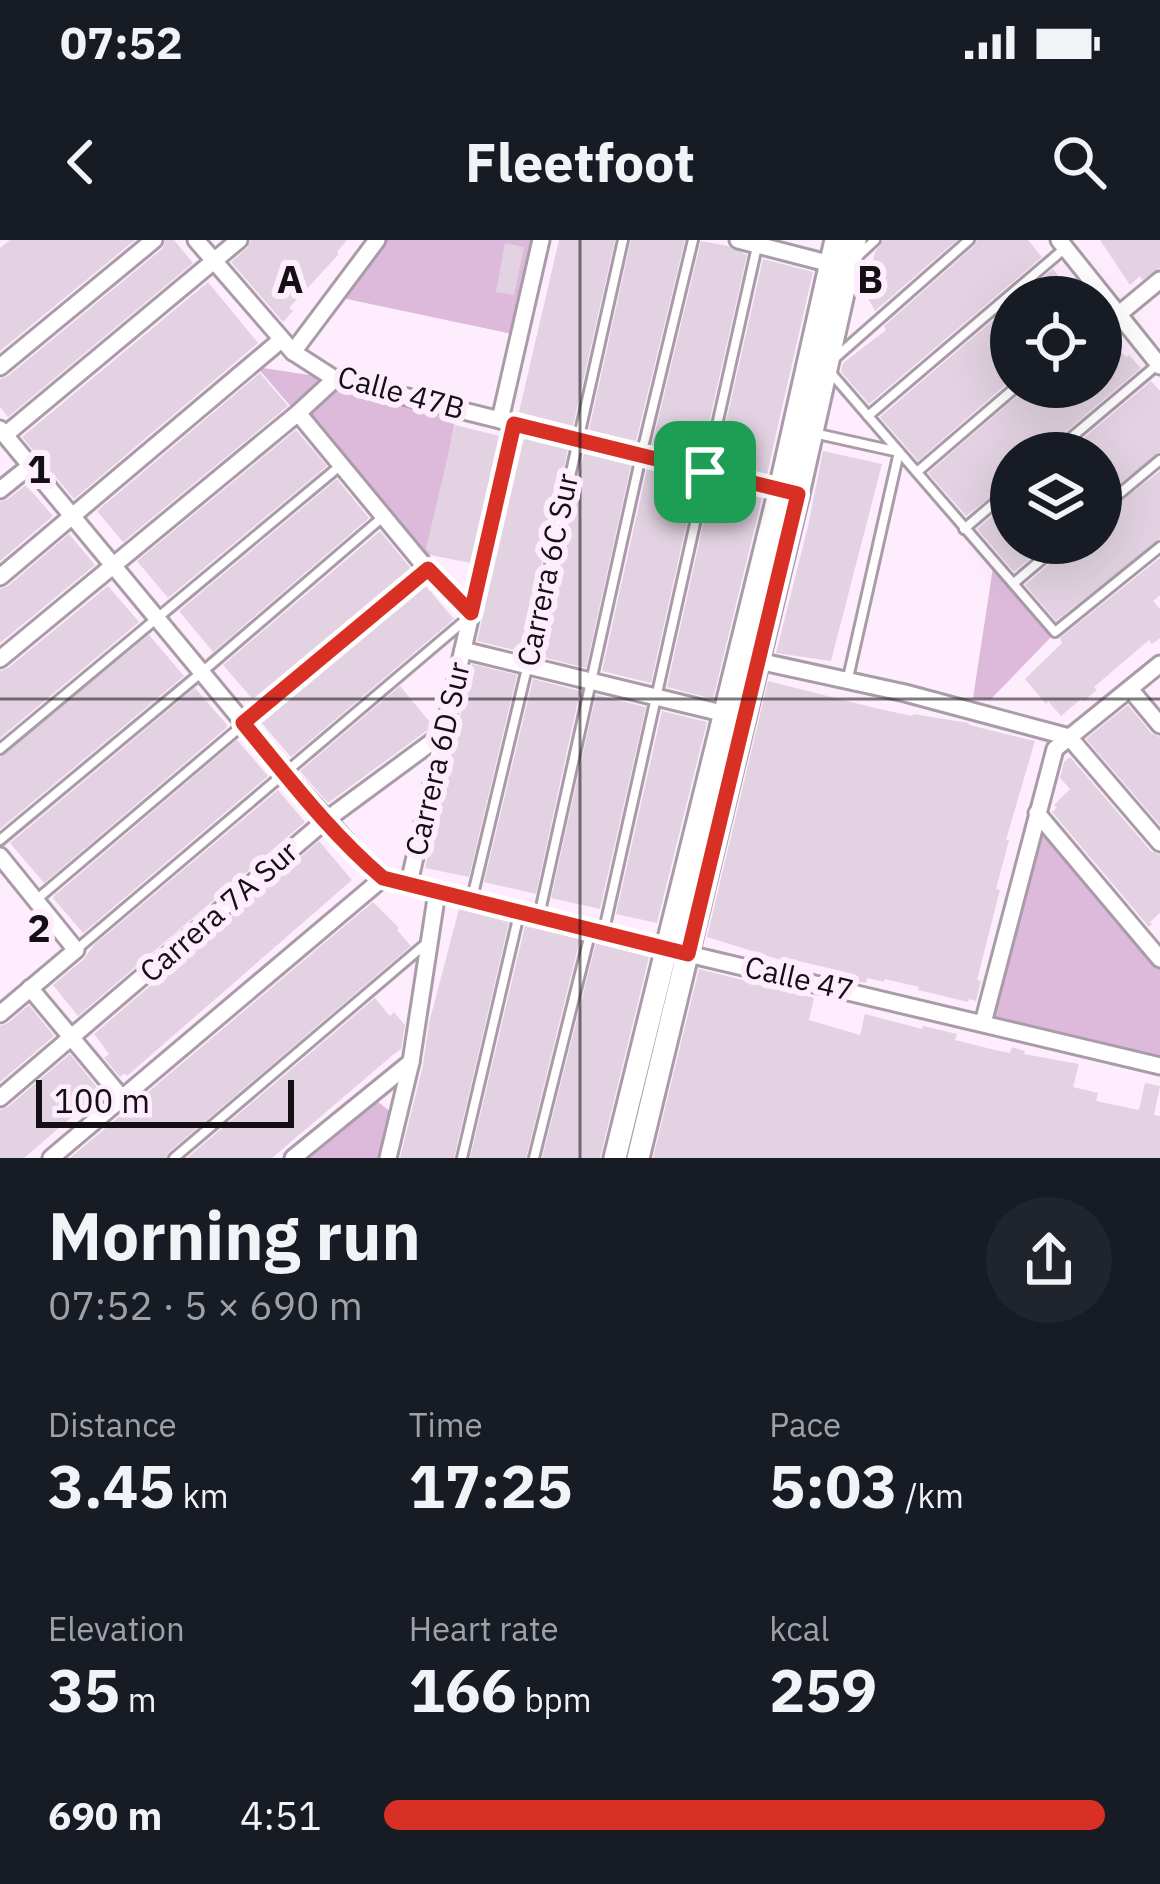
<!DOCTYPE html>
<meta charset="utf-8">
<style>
body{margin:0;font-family:"IBM Plex Sans",sans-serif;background:#20242c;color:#f1f3f6;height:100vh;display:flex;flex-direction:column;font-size:45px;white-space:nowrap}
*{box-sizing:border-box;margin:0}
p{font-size:39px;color:#9ea1a6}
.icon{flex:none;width:66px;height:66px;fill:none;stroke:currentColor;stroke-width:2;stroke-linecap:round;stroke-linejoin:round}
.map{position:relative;height:918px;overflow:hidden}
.details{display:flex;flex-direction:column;background:#171b24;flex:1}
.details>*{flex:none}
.buttons{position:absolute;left:990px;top:36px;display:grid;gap:24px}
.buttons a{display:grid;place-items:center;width:132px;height:132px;border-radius:50%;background:#171b24;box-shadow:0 12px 48px #0002;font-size:60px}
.scale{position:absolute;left:36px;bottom:30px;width:258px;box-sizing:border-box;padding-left:12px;border:6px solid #140f14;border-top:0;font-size:33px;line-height:42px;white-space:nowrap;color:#140f14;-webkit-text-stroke:9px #feeefd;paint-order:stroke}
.pin{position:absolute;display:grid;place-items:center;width:102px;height:102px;color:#fff;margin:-51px;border-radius:24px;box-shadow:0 6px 18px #0006}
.round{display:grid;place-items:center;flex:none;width:126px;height:126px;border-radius:63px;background:#20242c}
.headline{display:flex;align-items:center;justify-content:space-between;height:204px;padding:0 48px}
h1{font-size:66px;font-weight:700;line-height:90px}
.figures{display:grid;grid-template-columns:repeat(3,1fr);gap:18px;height:204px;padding:12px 48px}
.figures div{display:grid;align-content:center}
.figures b{font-size:60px;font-weight:700}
.figures small{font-size:33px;font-weight:400}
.figures p{font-size:33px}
ul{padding:0 48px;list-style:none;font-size:39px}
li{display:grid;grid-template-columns:192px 144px 1fr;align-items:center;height:90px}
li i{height:30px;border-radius:15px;background:#d93025}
.status{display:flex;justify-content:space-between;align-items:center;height:84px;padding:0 60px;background:#171b24;direction:ltr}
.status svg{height:33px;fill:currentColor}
header{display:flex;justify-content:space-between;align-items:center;height:156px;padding:0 48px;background:#171b24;font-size:54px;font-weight:700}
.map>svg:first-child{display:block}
.green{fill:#ddb9dc}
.building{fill:#e3d3e2}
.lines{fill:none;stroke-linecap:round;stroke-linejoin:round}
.lane-casing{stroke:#aa9ba9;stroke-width:14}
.street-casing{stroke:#aa9ba9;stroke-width:21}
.secondary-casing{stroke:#aa9ba9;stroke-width:27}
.lane{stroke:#fff;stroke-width:8}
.street{stroke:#fff;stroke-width:15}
.secondary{stroke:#fff;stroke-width:21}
.route-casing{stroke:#fff;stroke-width:24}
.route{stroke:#d93025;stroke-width:15}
.grid{fill:none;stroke:#140f14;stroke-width:3;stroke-opacity:0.55}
.labels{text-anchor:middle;stroke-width:12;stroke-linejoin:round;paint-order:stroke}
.street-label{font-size:30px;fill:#140f14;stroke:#feeefd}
.grid-label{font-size:39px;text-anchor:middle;font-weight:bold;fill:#140f14;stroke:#feeefd;stroke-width:12;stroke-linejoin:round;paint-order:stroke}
</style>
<div class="status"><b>07:52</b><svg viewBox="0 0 49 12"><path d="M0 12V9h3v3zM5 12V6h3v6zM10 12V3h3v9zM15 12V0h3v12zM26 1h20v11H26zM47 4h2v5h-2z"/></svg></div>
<header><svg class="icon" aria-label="back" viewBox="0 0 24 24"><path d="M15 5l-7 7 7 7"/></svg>Fleetfoot<svg class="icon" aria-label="search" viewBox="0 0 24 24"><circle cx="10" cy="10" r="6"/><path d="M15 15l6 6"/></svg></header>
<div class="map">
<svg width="1160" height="918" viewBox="0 0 1160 918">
<rect width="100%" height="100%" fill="#feeefd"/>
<g class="green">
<polygon points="384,0 539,0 517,95 342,58"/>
<polygon points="257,127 309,135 457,170 428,327"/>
<polygon points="994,321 1055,393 991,459 973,458"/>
<polygon points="1040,576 1160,717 1160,824 988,779"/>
<polygon points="372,857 396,876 384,918 299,918"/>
</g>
<g class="building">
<polygon points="10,0 135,0 0,111 0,8"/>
<polygon points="166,0 174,0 193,23 8,177 0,167 0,139 8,136 162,9"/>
<polygon points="251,0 347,0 337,12 339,14 289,68 293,71 283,82 231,22 247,8"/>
<polygon points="559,0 615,0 573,186 519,172"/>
<polygon points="631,0 685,0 636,201 589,190"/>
<polygon points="883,0 957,0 875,71 865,53 875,12"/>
<polygon points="977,0 1028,0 1042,17 869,164 841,132 843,123 886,90 884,86 974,6"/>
<polygon points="1100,0 1160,0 1160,28 1142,40 1140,36 1130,45"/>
<polygon points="701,1 728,6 747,15 701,218 652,205"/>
<polygon points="505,3 524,7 514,55 496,52"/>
<polygon points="763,19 813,32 767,234 717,222"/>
<polygon points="1053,29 1066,46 1053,57 1020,57"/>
<polygon points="208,42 258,103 74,259 22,197"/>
<polygon points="1011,65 1011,140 918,221 880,177"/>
<polygon points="1114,103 1126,117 1129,115 1141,128 1048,207 1045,213 1011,213 1011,241 966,276 928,233 1021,153 1025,147 1101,147 1101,113"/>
<polygon points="260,133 288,166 123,302 97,271"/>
<polygon points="1151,141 1160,151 1160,212 1101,258 1101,213 1066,213"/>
<polygon points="455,185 500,196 470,323 431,315 426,309"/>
<polygon points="296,190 327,226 168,358 137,321"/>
<polygon points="524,198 568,209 522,412 477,401"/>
<polygon points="823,211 882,224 831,421 776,413 808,286"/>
<polygon points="584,213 631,225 586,428 538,416"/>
<polygon points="647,229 696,241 651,443 602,431"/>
<polygon points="1160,231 1160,299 1056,381 1025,345 1066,309 1069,303 1101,303 1101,277"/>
<polygon points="337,239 369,278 213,412 179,371"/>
<polygon points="26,245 53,276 0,321 0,262 8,259"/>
<polygon points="712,245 762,258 713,459 667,447"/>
<polygon points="1011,260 1011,303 1042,303 1045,306 1014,332 977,289"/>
<polygon points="380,291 413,331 256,463 223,425"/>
<polygon points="69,294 95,325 0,403 0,349 8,346"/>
<polygon points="1160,318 1160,355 1153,361 1160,369 1160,398 1152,404 1149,400 1094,447 1097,450 1084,461 1082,458 1061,476 1048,461 1046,464 1025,439 1062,403 1060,398"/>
<polygon points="423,343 454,379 291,517 260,481"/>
<polygon points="108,346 139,382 0,498 0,431 8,428"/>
<polygon points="149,395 184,436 0,589 0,517"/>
<polygon points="472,424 517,435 469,637 425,628"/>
<polygon points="533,439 580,451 536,654 484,642"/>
<polygon points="768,441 875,468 912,476 913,474 969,483 969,485 1035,501 1006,600 1009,600 996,649 1000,650 977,740 981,741 976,761 969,759 968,762 918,750 919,747 885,739 884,742 867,738 866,743 844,738 845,732 794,720 794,723 784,721 707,697"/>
<polygon points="400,446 433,486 328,563 300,531"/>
<polygon points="195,448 227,485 226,488 44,643 10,603"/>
<polygon points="596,455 646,467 600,669 551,658"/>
<polygon points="1128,465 1151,493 1160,497 1160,585 1086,499"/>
<polygon points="662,471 707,482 657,683 616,674"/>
<polygon points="237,500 268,536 83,693 53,658 55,655"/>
<polygon points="1070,517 1151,611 1160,615 1160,673 1150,682 1152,684 1149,687 1052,572 1057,568 1054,565 1070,549 1060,538 1064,522"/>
<polygon points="278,550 305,582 78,776 53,745 84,719 94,705"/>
<polygon points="319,601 352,640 127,836 125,833 120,837 104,818 109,814 94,794"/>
<polygon points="373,662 399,688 397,690 411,706 169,912 166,918 70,918"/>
<polygon points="459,669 509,682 454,918 400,918 423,825 429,783"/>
<polygon points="525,686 580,699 526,918 470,918"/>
<polygon points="596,703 649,717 600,918 542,918"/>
<polygon points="699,729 814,758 809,780 860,795 865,774 922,789 923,786 957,794 955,800 995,810 1010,813 1012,807 1025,811 1024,814 1079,824 1073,847 1098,853 1096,861 1139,870 1145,843 1160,846 1154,875 1160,876 1160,918 653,918"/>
<polygon points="375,758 390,776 394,772 405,785 401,809 394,814 272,918 187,918"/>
<polygon points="29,765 54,796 0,842 0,786 8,783"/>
<polygon points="70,814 101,852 24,918 0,918 0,870 8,867"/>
</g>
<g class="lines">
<g class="lane-casing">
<g id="lane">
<polyline points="859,15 875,0"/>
<polyline points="835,118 969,0"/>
<polyline points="831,133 1055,392 1160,307"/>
<polyline points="868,176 1064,9"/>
<polyline points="818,194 899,212 848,438"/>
<polyline points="1053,213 1157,125"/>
<polyline points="917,232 1016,147"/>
<polyline points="1101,269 1160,220"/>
<polyline points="964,289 1011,249"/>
<polyline points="1014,343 1061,303"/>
<polyline points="0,509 341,225"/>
<polyline points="0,600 202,432 384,276"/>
<polyline points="472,658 528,424 623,0"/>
<polyline points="36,660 426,330"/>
<polyline points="539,676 641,216 693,0"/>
<polyline points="604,690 758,2"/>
<polyline points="77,709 469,377"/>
<polyline points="174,918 429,701"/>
<polyline points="462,918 519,674"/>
<polyline points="534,918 591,690"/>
</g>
</g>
<g class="street-casing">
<g id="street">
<polyline points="196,0 293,112 335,139 786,251"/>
<polyline points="738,0 831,24"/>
<polyline points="1059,0 1160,126"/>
<polyline points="1119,74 1160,40"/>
<polyline points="293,112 377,0"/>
<polyline points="0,127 154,0"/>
<polyline points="298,173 427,329 471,373"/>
<polyline points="500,180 541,0"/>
<polyline points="0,189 286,534 366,623 383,638 688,714 1160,826"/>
<polyline points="5,195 239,0"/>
<polyline points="0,250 30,226"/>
<polyline points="0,337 281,100"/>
<polyline points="463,410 734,476"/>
<polyline points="0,419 298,173 335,139"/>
<polyline points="758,421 905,453 1069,497 1160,603"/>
<polyline points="1130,449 1160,485"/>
<polyline points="1037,573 1160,719"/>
<polyline points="0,616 76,710 0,774"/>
<polyline points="409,643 515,184"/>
<polyline points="30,748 122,858"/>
<polyline points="983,783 1055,509 1160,424"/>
<polyline points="0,858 326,580 444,493"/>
<polyline points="51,918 383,638"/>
<polyline points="293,918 411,822"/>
<polyline points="388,918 411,822 437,652"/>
</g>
</g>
<g class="secondary-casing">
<g id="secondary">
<polyline points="615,918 780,249 836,0"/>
<polyline points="638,918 798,254 855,0"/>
</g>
</g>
<use href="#lane" class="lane"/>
<use href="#street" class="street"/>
<use href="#secondary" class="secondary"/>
</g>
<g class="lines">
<g class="route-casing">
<path id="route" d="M514,184L798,254L688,714L383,638C330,593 287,536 243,483L428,329L471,373Z"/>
</g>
<use href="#route" class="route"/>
</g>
<path class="grid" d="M580,0V918M0,459H1160"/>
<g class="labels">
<g class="street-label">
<text transform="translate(401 153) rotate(15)" y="10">Calle 47B</text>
<text transform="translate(548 330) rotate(-78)" y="10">Carrera 6C Sur</text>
<text transform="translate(438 519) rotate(-77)" y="10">Carrera 6D Sur</text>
<text transform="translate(219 672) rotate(-41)" y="10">Carrera 7A Sur</text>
<text transform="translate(799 739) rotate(13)" y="10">Calle 47</text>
</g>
</g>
<g class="grid-label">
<text x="290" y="53">A</text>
<text x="870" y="53">B</text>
<text x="39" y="243">1</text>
<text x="39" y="702">2</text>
</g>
</svg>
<div class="buttons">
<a><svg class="icon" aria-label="locate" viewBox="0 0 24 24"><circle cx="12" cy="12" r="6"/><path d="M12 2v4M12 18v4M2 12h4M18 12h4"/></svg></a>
<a><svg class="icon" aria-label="layers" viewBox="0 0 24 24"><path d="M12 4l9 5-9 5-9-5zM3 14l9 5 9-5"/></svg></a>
</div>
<div class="scale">100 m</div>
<div class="pin" style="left:705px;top:232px;background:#1e9e55"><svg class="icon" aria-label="arrive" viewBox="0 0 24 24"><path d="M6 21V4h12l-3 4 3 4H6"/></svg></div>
</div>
<section class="details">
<div class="headline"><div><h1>Morning run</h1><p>07:52 · 5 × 690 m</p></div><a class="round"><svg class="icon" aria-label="share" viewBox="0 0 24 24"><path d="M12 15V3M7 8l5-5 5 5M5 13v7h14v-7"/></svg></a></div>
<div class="figures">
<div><p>Distance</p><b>3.45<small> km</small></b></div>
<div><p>Time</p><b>17:25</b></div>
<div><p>Pace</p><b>5:03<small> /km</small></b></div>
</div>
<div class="figures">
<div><p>Elevation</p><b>35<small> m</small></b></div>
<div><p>Heart rate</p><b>166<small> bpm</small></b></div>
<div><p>kcal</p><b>259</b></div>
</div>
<ul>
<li><b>690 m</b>4:51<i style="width:99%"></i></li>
</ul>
</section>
